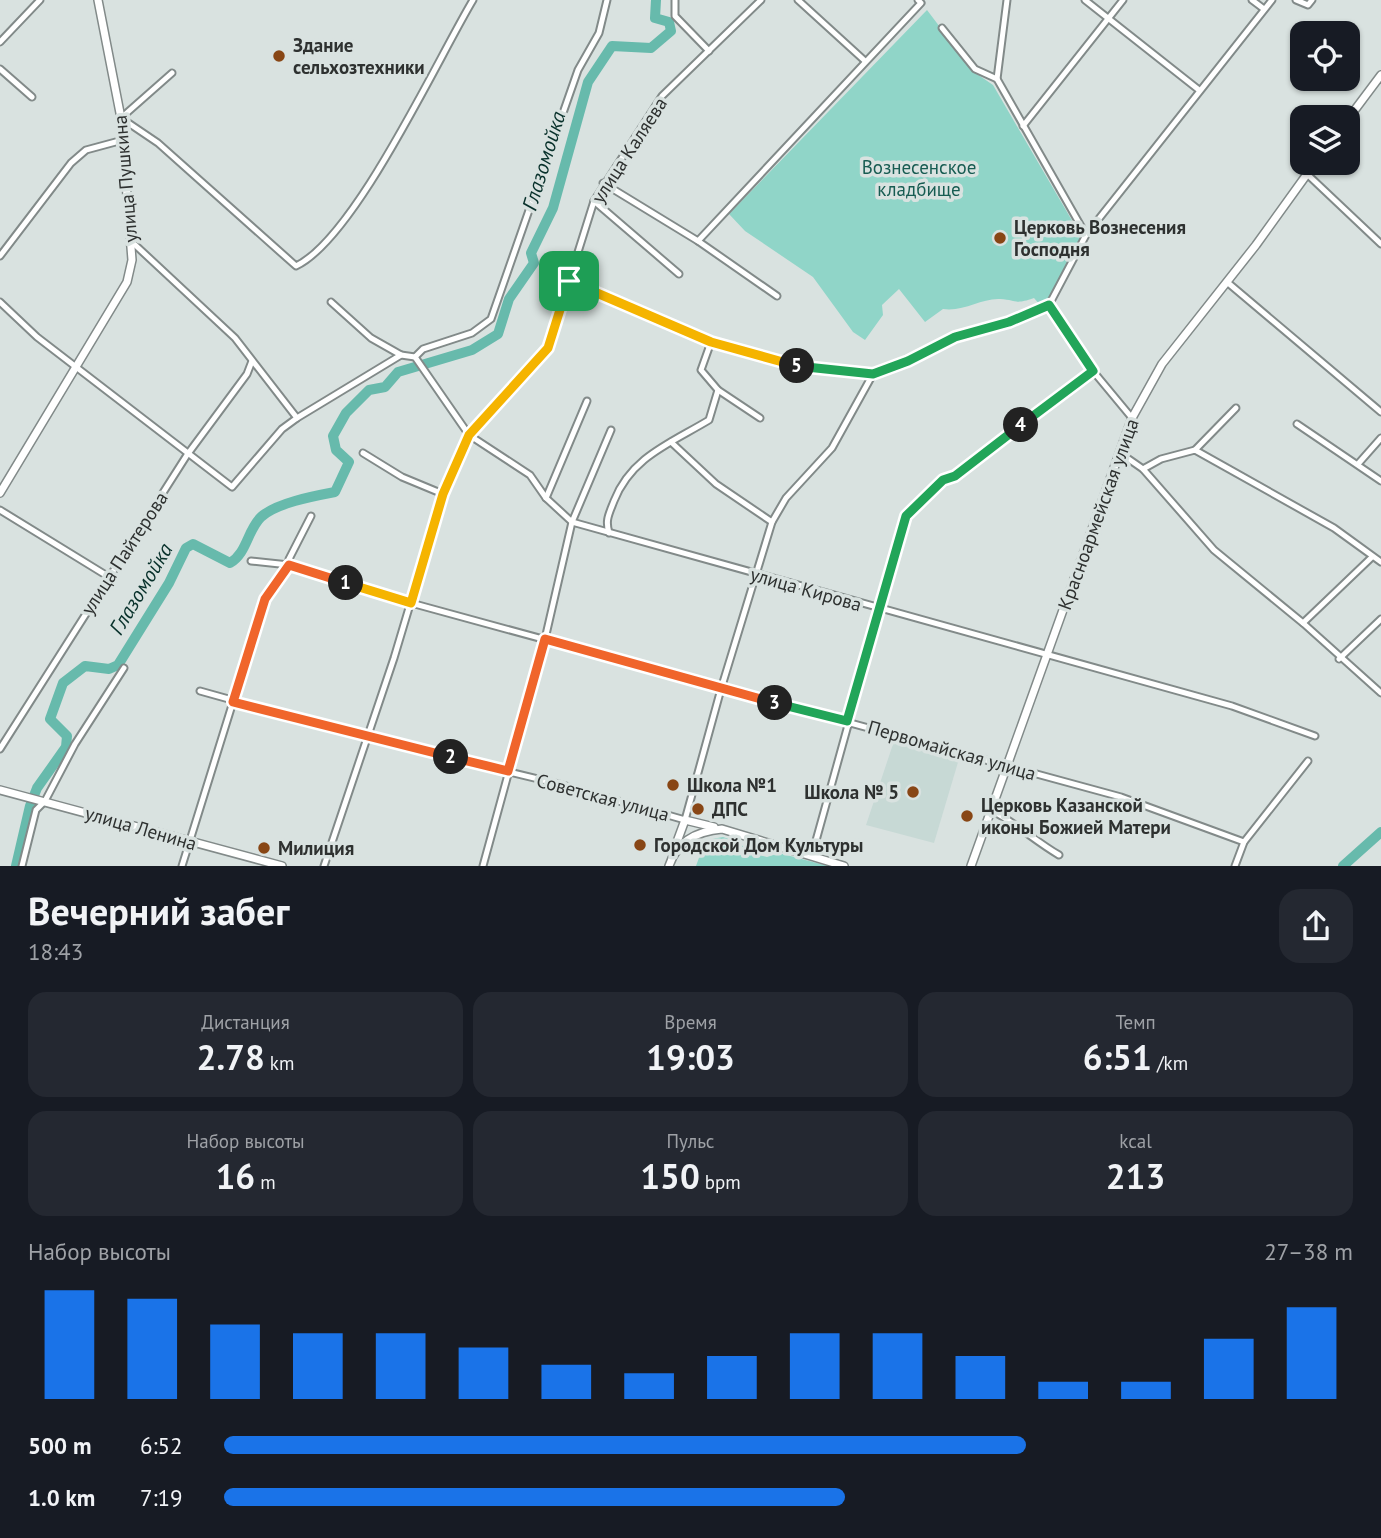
<!DOCTYPE html>
<html lang="ru">
<meta charset="utf-8">
<style>
body{margin:0;font-family:"PT Sans",sans-serif;background:#242831;color:#f1f3f6;height:100vh;display:flex;flex-direction:column;font-size:26px;white-space:nowrap}
*{box-sizing:border-box;margin:0}
p{font-size:23px;color:#9ea1a6}
.icon{flex:none;width:38px;height:38px;fill:none;stroke:currentColor;stroke-width:2;stroke-linecap:round;stroke-linejoin:round}
.map{position:relative;height:866px;overflow:hidden}
.drawer{display:flex;flex-direction:column;background:#171b24;flex:1}
.drawer>*{flex:none}
.fabs{position:absolute;left:1290px;top:21px;display:grid;gap:14px}
.fabs a{display:grid;place-items:center;width:70px;height:70px;border-radius:14px;background:#171b24;box-shadow:0 2px 5px #0004;font-size:35px}
.pin{position:absolute;display:grid;place-items:center;width:60px;height:60px;color:#fff;margin:-30px;border-radius:14px;box-shadow:0 4px 10px #0006}
.km{position:absolute;width:35px;height:35px;margin:-18px;border-radius:50%;background:#222;color:#fff;font-size:19px;line-height:35px;text-align:center}
.round{display:grid;place-items:center;flex:none;width:74px;height:74px;border-radius:21px;background:#242831}
.overview{display:flex;align-items:center;justify-content:space-between;height:119px;padding:0 28px}
h1{font-size:38px;font-weight:700;line-height:52px}
.metrics{display:grid;grid-template-columns:repeat(3,1fr);gap:10px;height:119px;padding:7px 28px}
.metrics div{display:grid;align-content:center;border-radius:18px;background:#242831;text-align:center}
.metrics b{font-size:35px;font-weight:700}
.metrics small{font-size:19px;font-weight:400}
.metrics p{font-size:19px}
.chart{height:196px;padding:14px 28px}
.chart p{display:flex;justify-content:space-between}
.chart svg{width:100%;height:126px;margin-top:7px;stroke:#1a73e8;stroke-width:6}
ul{padding:0 28px;list-style:none;font-size:23px}
li{display:grid;grid-template-columns:112px 84px 1fr;align-items:center;height:52px}
li i{height:18px;border-radius:9px;background:#1a73e8}
.map>svg:first-child{display:block}
.built{fill:#c7d9d5}
.green{fill:#90d5c8}
.lines{fill:none;stroke-linecap:round;stroke-linejoin:round}
.river{stroke:#67baac;stroke-width:10}
.street-casing{stroke:#828a89;stroke-width:9}
.secondary-casing{stroke:#828a89;stroke-width:10}
.street{stroke:#fff;stroke-width:5}
.secondary{stroke:#fff;stroke-width:7}
.split-1-casing{stroke:#fff;stroke-width:14}
.split-2-casing{stroke:#fff;stroke-width:14}
.split-3-casing{stroke:#fff;stroke-width:14}
.split-4-casing{stroke:#fff;stroke-width:14}
.split-5-casing{stroke:#fff;stroke-width:14}
.split-6-casing{stroke:#fff;stroke-width:14}
.split-1{stroke:#f5b400;stroke-width:9}
.split-2{stroke:#f0652b;stroke-width:9}
.split-3{stroke:#f0652b;stroke-width:9}
.split-4{stroke:#22a559;stroke-width:9}
.split-5{stroke:#22a559;stroke-width:9}
.split-6{stroke:#f5b400;stroke-width:9}
.poi-dot{fill:#884615;stroke:#d9e2e0;stroke-width:2.5}
.labels{text-anchor:middle;stroke-width:7;stroke-linejoin:round;paint-order:stroke}
.poi-label{font-size:19px;font-weight:bold;fill:#2e3130;stroke:#d9e2e0;text-anchor:start}
.street-label{font-size:19px;fill:#2e3130;stroke:#d9e2e0}
.park-label{font-size:19px;fill:#175c52;stroke:#d9e2e0}
.water-label{font-size:21px;font-style:italic;fill:#08312b;stroke:#d9e2e0}
</style>
<div class="map">
<svg width="1381" height="866" viewBox="0 0 1381 866">
<rect width="100%" height="100%" fill="#d9e2e0"/>
<polygon class="built" points="894,741 959,759 934,843 866,825"/>
<g class="green">
<path d="M927,10L974,72L993,85L1081,236L1051,297L1040,305L1034,298C1014,305 1018,300 1000,299C981,298 964,312 943,309L925,322L899,289L882,305L883,315L865,340L853,332L813,277L745,231L729,214Z"/>
<polygon points="723,837 735,841 755,854 767,857 779,853 828,866 696,866 700,855 689,849 701,841"/>
</g>
<g class="lines">
<g class="river">
<path d="M16,866L30,806L37,788L66,747L67,736L50,719L63,683L85,666L109,669L118,665L169,583L186,548L193,544L230,563C247,553 247,531 261,517C276,503 314,496 335,492L349,462L336,450L333,436L346,413L369,390L385,387L398,372L472,350L498,334L509,299L534,263L531,253L553,208L588,82L612,46L651,48L671,31L669,22L655,18L656,0"/>
<polyline points="1343,866 1381,832"/>
</g>
<g class="street-casing">
<g id="street">
<polyline points="675,0 675,16 709,51"/>
<polyline points="798,0 865,61"/>
<polyline points="1007,0 997,79 1086,235"/>
<polyline points="1085,0 1199,90"/>
<polyline points="1252,0 1264,9"/>
<polyline points="1296,0 1308,5 1312,0"/>
<polyline points="942,28 975,69 997,79"/>
<polyline points="0,42 40,0"/>
<polyline points="0,69 32,97"/>
<path d="M172,73L121,118L158,143L296,266C355,238 436,62 473,0"/>
<polyline points="1023,126 1123,0"/>
<polyline points="1307,174 1381,244"/>
<polyline points="603,183 698,241 777,296"/>
<polyline points="594,201 679,274"/>
<polyline points="698,241 921,3 918,0"/>
<polyline points="132,242 235,338 297,418"/>
<polyline points="0,256 71,163 86,150 123,140"/>
<polyline points="569,281 711,342 783,364 847,372 873,374 908,361 955,337 1009,322 1049,305"/>
<polyline points="1227,282 1381,412"/>
<polyline points="0,302 37,337 232,487 282,429 297,418 401,355 415,357 423,349 472,333 491,319 578,70 599,33 607,0"/>
<polyline points="331,302 371,338 401,355"/>
<polyline points="1049,305 1086,235 1272,0"/>
<polyline points="1049,305 1093,371 1132,418"/>
<polyline points="415,357 469,435 530,475 546,498 572,522 1232,706 1315,736"/>
<polyline points="718,390 760,418"/>
<polyline points="1297,424 1381,481"/>
<polyline points="671,442 716,484 772,522"/>
<polyline points="1195,450 1236,408"/>
<polyline points="363,453 402,477 443,494"/>
<polyline points="1120,453 1143,469 1214,550 1303,623 1381,693"/>
<polyline points="1358,464 1381,438"/>
<polyline points="1143,469 1161,459 1195,450 1334,528 1381,562"/>
<polyline points="546,498 587,401"/>
<polyline points="0,510 109,577"/>
<path d="M609,533C605,520 609,514 614,501C631,457 671,443 709,420L718,390L701,370L711,342"/>
<polyline points="251,561 289,565 411,603 1121,797 1244,842"/>
<polyline points="1303,623 1372,557"/>
<polyline points="1339,659 1381,619"/>
<polyline points="200,691 368,738 559,784 685,820 721,689 772,522 786,498 832,448 873,374"/>
<polyline points="0,749 187,455 247,374 252,361"/>
<path d="M991,810C1016,823 1035,841 1059,855"/>
<polyline points="812,855 906,516 943,480 955,476 1093,371"/>
<polyline points="22,866 36,810 45,801 75,744 124,668"/>
<polyline points="182,866 265,599 289,565 289,559 311,516"/>
<polyline points="324,866 394,658 443,494 469,435 548,348 594,201 662,96 761,0"/>
<polyline points="483,866 545,639 572,522 611,430"/>
<polyline points="1235,866 1244,842 1308,761"/>
</g>
</g>
<g class="secondary-casing">
<g id="secondary">
<polyline points="1348,119 1381,75"/>
<polyline points="0,493 127,282 132,260 121,118 98,0"/>
<polyline points="0,790 282,866"/>
<polyline points="674,850 685,820 714,827"/>
<path d="M669,866C677,841 698,831 722,829L844,866"/>
<polyline points="971,866 1132,418 1162,364 1256,245 1315,163"/>
</g>
</g>
<use href="#street" class="street"/>
<use href="#secondary" class="secondary"/>
</g>
<g class="lines">
<g class="split-1-casing">
<polyline id="split-1" points="346,583 411,603 443,494 469,435 548,348 569,281"/>
</g>
<g class="split-2-casing">
<polyline id="split-2" points="346,583 289,565 265,599 233,702 451,757"/>
</g>
<g class="split-3-casing">
<polyline id="split-3" points="451,757 508,771 545,639 775,703"/>
</g>
<g class="split-4-casing">
<polyline id="split-4" points="775,703 847,721 906,516 943,480 955,476 1021,425"/>
</g>
<g class="split-5-casing">
<polyline id="split-5" points="797,366 873,374 908,361 955,337 1009,322 1049,305 1093,371 1021,425"/>
</g>
<g class="split-6-casing">
<polyline id="split-6" points="569,281 711,342 797,366"/>
</g>
<use href="#split-1" class="split-1"/>
<use href="#split-2" class="split-2"/>
<use href="#split-3" class="split-3"/>
<use href="#split-4" class="split-4"/>
<use href="#split-5" class="split-5"/>
<use href="#split-6" class="split-6"/>
</g>
<g class="poi-dot">
<circle cx="279" cy="56" r="7"/>
<circle cx="1000" cy="238" r="7"/>
<circle cx="673" cy="785" r="7"/>
<circle cx="913" cy="792" r="7"/>
<circle cx="698" cy="809" r="7"/>
<circle cx="967" cy="816" r="7"/>
<circle cx="640" cy="845" r="7"/>
<circle cx="264" cy="848" r="7"/>
</g>
<g class="labels">
<g class="poi-label">
<text x="293" y="52">Здание<tspan x="293" dy="22">сельхозтехники</tspan></text>
<text x="1014" y="234">Церковь Вознесения<tspan x="1014" dy="22">Господня</tspan></text>
<text x="687" y="792">Школа №1</text>
<text x="899" y="799" text-anchor="end">Школа № 5</text>
<text x="981" y="812">Церковь Казанской<tspan x="981" dy="22">иконы Божией Матери</tspan></text>
<text x="712" y="816">ДПС</text>
<text x="654" y="852">Городской Дом Культуры</text>
<text x="278" y="855">Милиция</text>
</g>
<g class="street-label">
<text transform="translate(629 150) rotate(-57)" y="7">улица Каляева</text>
<text transform="translate(125 179) rotate(-95)" y="7">улица Пушкина</text>
<text transform="translate(1098 514) rotate(-70)" y="7">Красноармейская улица</text>
<text transform="translate(124 553) rotate(-57)" y="7">улица Пайтерова</text>
<text transform="translate(806 589) rotate(16)" y="7">улица Кирова</text>
<text transform="translate(952 750) rotate(16)" y="7">Первомайская улица</text>
<text transform="translate(603 797) rotate(15)" y="7">Советская улица</text>
<text transform="translate(141 828) rotate(16)" y="7">улица Ленина</text>
</g>
<g class="park-label">
<text x="919" y="174">Вознесенское<tspan x="919" dy="22">кладбище</tspan></text>
</g>
<g class="water-label">
<text transform="translate(544 161) rotate(-73)" y="7">Глазомойка</text>
<text transform="translate(141 589) rotate(-59)" y="7">Глазомойка</text>
</g>
</g>
</svg>
<div class="fabs">
<a><svg class="icon" aria-label="locate" viewBox="0 0 24 24"><circle cx="12" cy="12" r="6"/><path d="M12 2v4M12 18v4M2 12h4M18 12h4"/></svg></a>
<a><svg class="icon" aria-label="layers" viewBox="0 0 24 24"><path d="M12 4l9 5-9 5-9-5zM3 14l9 5 9-5"/></svg></a>
</div>
<div class="pin" style="left:569px;top:281px;background:#1e9e55"><svg class="icon" aria-label="arrive" viewBox="0 0 24 24"><path d="M6 21V4h12l-3 4 3 4H6"/></svg></div>
<b class="km" style="left:346px;top:583px">1</b>
<b class="km" style="left:451px;top:757px">2</b>
<b class="km" style="left:775px;top:703px">3</b>
<b class="km" style="left:1021px;top:425px">4</b>
<b class="km" style="left:797px;top:366px">5</b>
</div>
<section class="drawer">
<div class="overview"><div><h1>Вечерний забег</h1><p>18:43</p></div><a class="round"><svg class="icon" aria-label="share" viewBox="0 0 24 24"><path d="M12 15V3M7 8l5-5 5 5M5 13v7h14v-7"/></svg></a></div>
<div class="metrics">
<div><p>Дистанция</p><b>2.78<small> km</small></b></div>
<div><p>Время</p><b>19:03</b></div>
<div><p>Темп</p><b>6:51<small> /km</small></b></div>
</div>
<div class="metrics">
<div><p>Набор высоты</p><b>16<small> m</small></b></div>
<div><p>Пульс</p><b>150<small> bpm</small></b></div>
<div><p>kcal</p><b>213</b></div>
</div>
<div class="chart"><p><span>Набор высоты</span>27–38 m</p>
<svg viewBox="0 0 160 44" preserveAspectRatio="none"><path d="M5 44V6M15 44V9M25 44V18M35 44V21M45 44V21M55 44V26M65 44V32M75 44V35M85 44V29M95 44V21M105 44V21M115 44V29M125 44V38M135 44V38M145 44V23M155 44V12"/></svg>
</div>
<ul>
<li><b>500 m</b>6:52<i style="width:71%"></i></li>
<li><b>1.0 km</b>7:19<i style="width:55%"></i></li>
</ul>
</section>
